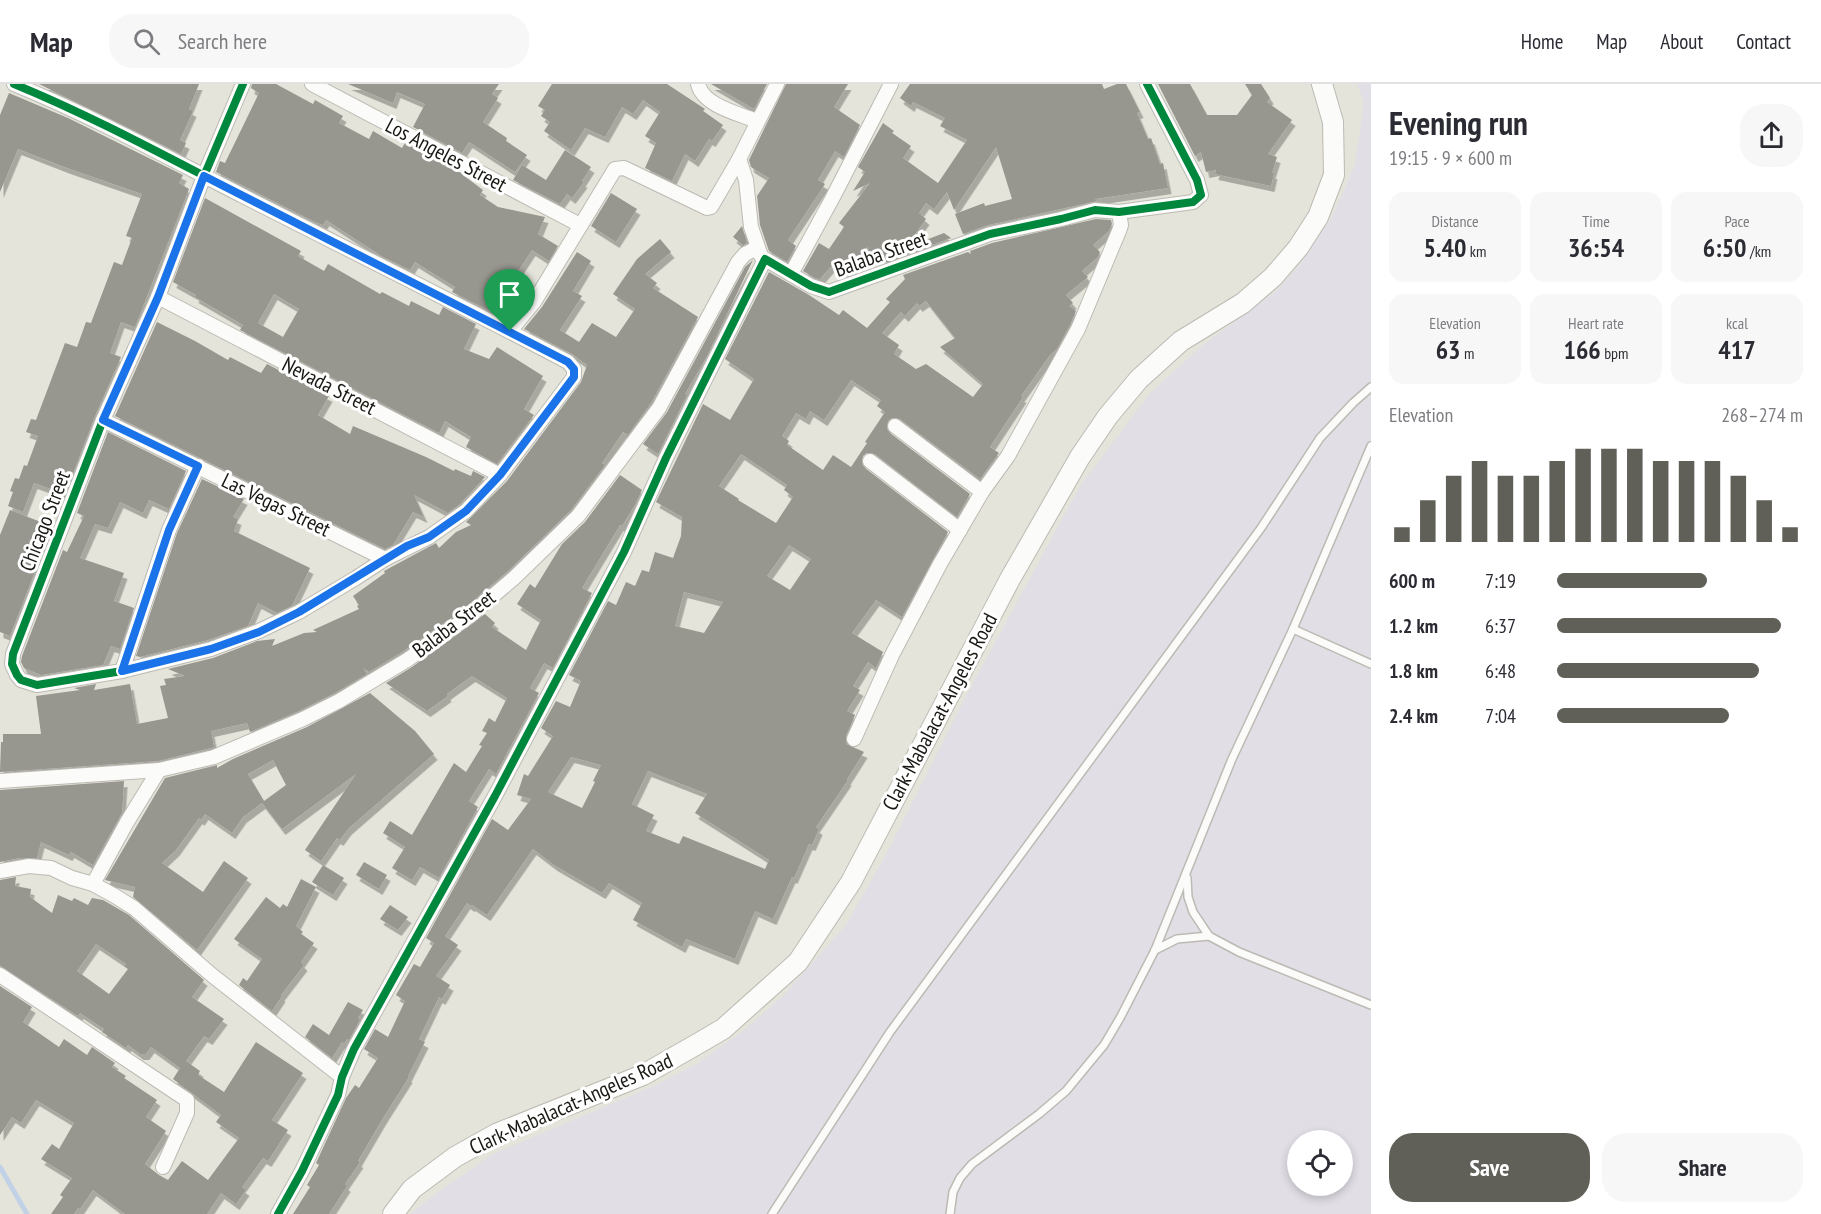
<!DOCTYPE html>
<meta charset="utf-8">
<style>
body{margin:0;font-family:"PT Sans Narrow",sans-serif;background:#f7f7f7;color:#2b2b33;height:100vh;display:flex;flex-direction:column;font-size:22px;white-space:nowrap}
*{box-sizing:border-box;margin:0}
p{font-size:20px;color:#7c7c81}
.icon{flex:none;width:33px;height:33px;fill:none;stroke:currentColor;stroke-width:2;stroke-linecap:round;stroke-linejoin:round}
.map{position:relative;flex:1;overflow:hidden}
.side{display:flex;flex-direction:column;background:#fff;width:450px}
.side>*{flex:none}
.buttons{position:absolute;left:1287px;top:1046px;display:grid;gap:12px}
.buttons a{display:grid;place-items:center;width:66px;height:66px;border-radius:50%;background:#fff;box-shadow:0 3px 9px #0003;font-size:30px}
.pin{position:absolute;display:grid;place-items:center;width:51px;height:51px;color:#fff;margin:-62px -26px;border-radius:50% 50% 50% 0;rotate:-45deg;box-shadow:0 0 6px #0007}
.pin .icon{rotate:45deg}
.round{display:grid;place-items:center;flex:none;width:63px;height:63px;border-radius:24px;background:#f7f7f7}
.summary{display:flex;align-items:center;justify-content:space-between;height:102px;padding:0 18px}
h1{font-size:33px;font-weight:600;line-height:45px}
.figures{display:grid;grid-template-columns:repeat(3,1fr);gap:9px;height:102px;padding:6px 18px}
.figures div{display:grid;align-content:center;border-radius:15px;background:#f7f7f7;text-align:center}
.figures b{font-size:26px;font-weight:600}
.figures small{font-size:16px;font-weight:400}
.figures p{font-size:16px}
.chart{height:168px;padding:12px 18px}
.chart p{display:flex;justify-content:space-between}
.chart svg{width:100%;height:108px;margin-top:6px;stroke:#605f58;stroke-width:6}
.primary-button{display:flex;gap:12px;margin-top:auto;padding:12px 18px}
.primary-button a{flex:1;height:69px;border-radius:24px;background:#605f58;color:#fff;font-size:24px;font-weight:600;line-height:69px;text-align:center}
.primary-button a+a{background:#f7f7f7;color:#2b2b33}
ul{padding:0 18px;list-style:none;font-size:20px}
li{display:grid;grid-template-columns:96px 72px 1fr;align-items:center;height:45px}
li i{height:15px;border-radius:8px;background:#605f58}
header{display:flex;align-items:center;gap:36px;box-sizing:border-box;height:84px;padding:0 30px;background:#fff;border-bottom:2px solid #e1e1e2}
header strong{font-size:28px}
nav{display:flex;gap:33px;margin-inline-start:auto;font-size:21px}
.search{width:420px;height:54px;background:#f7f7f7;display:flex;align-items:center;gap:15px;box-sizing:border-box;padding:0 21px;border-radius:24px;color:#7c7c81;font-size:22px}
main{display:flex;flex:1;min-height:0}
.map>svg:first-child{display:block}
.commercial{fill:#e1dee6;fill-rule:evenodd}
.lines{fill:none;stroke-linecap:round;stroke-linejoin:round}
.stream{stroke:#c1d2e6;stroke-width:5}
.building{fill:#97968f;fill-rule:evenodd;filter:url(#shadow)}
.lane-casing{stroke:#bcbab3;stroke-width:10}
.street-casing{stroke:#bcbab3;stroke-width:16}
.secondary-casing{stroke:#bcbab3;stroke-width:22}
.lane{stroke:#fbfbf9;stroke-width:7}
.street{stroke:#fbfbf9;stroke-width:14}
.secondary{stroke:#fbfbf9;stroke-width:20}
.cycleway-casing{stroke:#fff;stroke-width:11}
.cycleway{stroke:#00873e;stroke-width:8}
.route-casing{stroke:#fff;stroke-width:12}
.route{stroke:#1a73e8;stroke-width:8}
.labels{text-anchor:middle;stroke-width:6;stroke-linejoin:round;paint-order:stroke}
.street-label{font-size:21px;fill:#191812;stroke:#fff}
</style>
<header>
<strong>Map</strong>
<div class="search"><svg class="icon" aria-label="search" viewBox="0 0 24 24"><circle cx="10" cy="10" r="6"/><path d="M15 15l6 6"/></svg>Search here</div>
<nav><a>Home</a><a>Map</a><a>About</a><a>Contact</a></nav>
</header>
<main>
<div class="map">
<svg width="1371" height="1130" viewBox="0 0 1371 1130">
<defs>
<filter id="shadow"><feDropShadow dx="3.5" dy="6" stdDeviation="0" flood-color="#0004"/></filter>
</defs>
<rect width="100%" height="100%" fill="#e5e4da"/>
<path class="commercial" d="M1357,0H1371V1130H410L441,1106L493,1070L656,1001L695,981L743,947L783,912L846,841L888,767L964,616L1080,402L1150,309L1203,261L1275,208L1300,181L1332,133L1355,81L1364,18ZM1298,1056H1342V1101H1298Z"/>
<g class="lines">
<polyline class="stream" points="0,1083 27,1130"/>
</g>
<g class="building">
<polygon points="39,0 199,0 189,25 193,27 180,56 186,59 181,70"/>
<polygon points="252,0 276,0 313,20 315,16 343,32 339,39 369,55 373,47 402,64 405,59 463,90 463,91 483,106 480,111 498,123 545,133 538,150 558,162 549,177 532,166 513,195 518,198 503,226 496,222 492,228 452,208 455,203 415,178 410,186 383,173 326,136 323,141 315,138 216,88 220,77 225,79 259,9 251,4"/>
<polygon points="348,0 499,0 492,10 498,14 483,38 507,54 506,57 527,71 515,88 469,58 462,69 413,43 425,20 397,8 393,19"/>
<polygon points="552,0 667,0 705,25 703,27 723,41 712,57 709,55 695,77 685,70 672,97 645,84 656,59 645,52 660,28 643,16 633,30 622,23 605,53 585,44 571,66 544,47 550,38 541,32 545,26 538,22"/>
<polygon points="711,0 767,0 754,25"/>
<polygon points="786,0 848,0 834,23 860,41 844,73 835,67 818,96 825,100 788,156 796,162 787,178 769,167 760,141 757,112 769,94 751,83 749,76"/>
<polygon points="910,0 1102,0 1104,5 1117,0 1126,0 1140,28 1137,29 1148,55 1151,54 1160,80 1163,79 1168,104 1095,115 1097,117 988,141 963,150 955,130 984,119 985,122 1012,115 996,63 954,126 947,108 934,125 926,119 919,129 926,135 905,164 944,149 951,154 879,181 867,163 849,190 834,179 820,195 815,194 803,187 819,159 829,165 844,143 839,139 870,99 853,107 865,88 858,83 883,39 894,47 892,49 911,62 903,74 938,99 967,56 940,42 945,34 913,18 911,22 900,14"/>
<polygon points="1158,0 1190,0 1207,31 1237,31 1252,11 1245,0 1261,0 1270,14 1267,18 1292,36 1268,70 1277,73 1272,89 1274,89 1271,102 1215,90 1216,86 1206,88 1201,68 1195,72"/>
<polygon points="9,9 68,34 183,91 179,99 189,105 135,243 121,238 110,269 121,273 95,332 65,410 34,399 23,428 8,422 13,408 10,407 15,394 19,395 24,381 27,382 38,352 26,348 31,335 36,336 65,259 77,263 86,238 91,239 114,178 122,181 132,154 126,152 142,110 67,84 18,65 0,108 0,31"/>
<polygon points="565,66 591,83 582,97 584,98 572,114 567,110 560,120 513,96 522,81 546,96"/>
<polygon points="611,109 637,125 616,158 591,142"/>
<path d="M205,114L301,167L298,172L324,187L328,180L380,210L382,208L409,222L411,217L439,231L443,223L476,240L464,265L489,275L497,263L543,292L524,325L534,331L497,380L466,363L471,353L445,337L439,349L240,246L243,241L195,213L196,211L173,198ZM274,210L299,225L283,253L258,239Z"/>
<path d="M1096,135L1111,136L1112,140L1109,147L1093,161L1100,168L1098,173L1082,187L1088,193L1066,211L1073,219L1069,222L1076,227L1070,241L1057,265L1050,271L1021,312L1023,313L990,363L999,369L980,395L900,335L892,334L888,337L887,345L890,349L970,410L957,433L875,370L867,369L863,372L862,380L865,384L948,448L902,533L876,516L852,549L883,568L876,584L868,578L853,602L860,606L847,627L855,631L846,652V660L864,668L847,695L848,696L816,743L819,745L812,761L809,760L794,794L792,793L773,835L755,827L735,875L686,855L682,863L633,836L642,819L609,799L602,809L554,781L533,765L487,831L472,821L471,822L467,819L445,852L458,861L436,892L450,901L442,915L439,913L419,955L425,958L408,992L409,993L383,1034L358,1077L360,1078L345,1100L347,1102L329,1130H293L310,1103L307,1101L319,1081L316,1079L346,1014L355,1001L359,1004L378,974L364,965L375,945L388,953L405,917L396,911L414,880L420,883L434,859L426,854L492,735L508,746L531,715L517,711L524,690L528,692L553,652L541,644L556,617L570,623L581,597L569,591L608,517L616,521L626,498L635,502L642,486L649,488L655,468L673,474L681,452L682,433L656,418L703,320L730,336L754,295L725,275L769,188L809,211L839,231L843,226L867,244L890,218L886,215L905,195L903,191L968,168L971,170L970,167L992,159ZM926,217L955,254L940,263L983,300L973,313L926,280L916,285L894,270L899,261L882,249L901,228L905,232L917,219L919,222ZM851,296L881,316L877,322L885,328L865,358L867,359L851,383L833,371L823,386L787,361L789,357L782,352L796,329L806,335L810,327L824,336ZM741,370L787,401L784,406L793,413L776,439L738,416L739,415L719,402ZM789,461L811,475L790,506L767,492ZM684,508L723,518L704,549L675,542ZM571,673L601,681L593,697L595,698L582,724L548,708ZM648,687L707,710L695,729L769,776L765,785L683,752L679,760L646,747L654,731L632,720Z"/>
<polygon points="742,142 747,159 743,161 733,153"/>
<polygon points="660,155 671,168 645,190 657,199 653,204 698,233 651,319 628,351 623,348 602,379 605,381 571,426 508,487 461,527 402,568 369,588 363,584 367,590 335,609 299,627 250,648 247,639 211,647 214,663 211,664 158,677 0,688 1,658 3,658 3,650 41,650 36,612 80,606 74,604 96,600 94,606 130,600 137,640 168,634 160,602 166,601 164,595 185,592 168,585 213,574 257,557 275,555 272,562 304,549 317,548 313,546 359,525 357,522 359,521 353,512 385,489 384,487 436,459 439,464 456,448 471,441 466,438 507,397 581,298 587,281 572,270 524,245 542,223 577,168 591,177 573,207 582,212 560,246 579,258 592,239 616,253 635,225 613,210 637,175"/>
<polygon points="753,176 706,274 685,310 687,311 658,370 643,360 667,328 745,183"/>
<polygon points="157,238 195,257 228,276 230,273 261,289 267,280 329,312 318,331 350,350 353,342 426,373 454,387 455,385 471,392 473,387 485,393 460,420 448,429 414,411 424,433 413,428 393,461 385,465 115,332"/>
<polygon points="108,348 186,387 169,425 149,416 143,429 120,418 108,444 95,440 80,474 124,489 114,517 134,524 120,565 111,562 103,581 41,591 24,584 21,578 22,572 63,466 67,468 84,432 77,429"/>
<polygon points="620,391 642,406 635,421 622,442 620,441 582,504 592,509 553,584 544,579 530,604 539,609 497,688 496,690 489,685 469,717 478,723 439,794 420,783 412,796 392,784 405,763 383,749 390,737 412,751 454,679 466,688 482,662 479,661 487,649 482,647 489,634 495,638 507,614 472,592 447,610 448,612 427,627 386,599 412,583 485,530 495,539 492,543 526,566 541,536 517,520 530,500 535,504 562,460 585,438"/>
<polygon points="202,395 244,415 233,433 238,435 234,447 310,484 292,522 277,529 258,519 248,542 208,556 140,573 136,572 177,449"/>
<polygon points="10,426 46,440 39,457 46,459 10,552 0,548 0,451"/>
<path d="M370,609L415,647L434,670L348,745L340,756L337,754L321,777L305,766L356,690L282,745L262,719L243,733L232,749L205,730L201,736L199,734L176,766L162,779L203,808L224,777L248,794L197,866L133,813L135,803L105,796L165,694L217,681V684L233,675L307,643ZM273,676L286,701L264,717L248,690Z"/>
<polygon points="124,697 122,729 93,781 71,768 69,771 41,758 37,774 19,774 0,778 0,706"/>
<polygon points="364,778 387,791 379,805 356,791"/>
<polygon points="323,781 344,794 333,811 312,798"/>
<path d="M16,793L15,802L31,805L30,813L52,829L58,811L72,817L74,814L88,821L92,814L103,816L110,820L129,831L204,896L192,913L224,935L209,955L204,952L186,977L200,987L198,991L224,1008L256,958L303,989L272,1036L288,1046L268,1077L263,1074L242,1103L246,1106L236,1120L221,1109L207,1130H125L93,1106L80,1125L78,1124L74,1130H51L63,1113L60,1111L72,1094L41,1075L52,1060L59,1065L74,1039L36,1016L21,1039L12,1033L0,1051V902L32,923L23,938L59,963L64,955L87,971L92,963L115,979L112,983L126,992L124,994L157,1016L146,1033L166,1047L145,1080L159,1091L168,1096L182,1077L208,1096L239,1054L216,1038L221,1031L173,995L180,984L151,963L146,970H140L128,961L126,964L102,948L104,945L80,929L78,932L0,882V796ZM96,860L126,880L124,882L128,885L109,910L77,887Z"/>
<polygon points="301,795 316,803 296,842 303,848 301,850 314,859 301,878 304,881 281,911 282,912 272,927 239,901 243,894 247,897 262,875 234,855 266,813 280,824 283,820 287,823"/>
<polygon points="390,821 408,833 398,846 380,835"/>
<polygon points="348,918 363,926 358,934 360,936 349,956 347,955 344,960 342,958 332,974 305,953 313,940 329,951"/>
</g>
<g class="lines">
<g class="lane-casing">
<g id="lane">
<polyline points="1293,545 1371,580"/>
<polyline points="1187,794 1188,813 1193,828 1209,852 1239,868 1371,921"/>
<polyline points="1155,866 1177,855 1209,852"/>
<polyline points="772,1130 890,948 1261,444 1320,354 1353,319 1371,303"/>
<polyline points="950,1130 953,1108 960,1094 972,1080 1039,1030 1066,1007 1104,961 1120,934 1155,866 1232,675 1293,545 1371,362"/>
</g>
</g>
<g class="street-casing">
<g id="street">
<path d="M14,0C92,32 167,73 243,112C351,167 460,221 568,278L574,285V293L500,391L466,427L429,453L385,475L356,494L299,528L259,547L211,565L122,587L37,601L21,596L17,591L12,580L13,570L103,336L158,213L204,92L243,0"/>
<polyline points="312,0 580,141"/>
<path d="M698,0C703,22 740,30 757,37"/>
<polyline points="739,75 746,96 751,143 761,172"/>
<polyline points="791,190 833,113 891,0"/>
<polyline points="158,213 500,391"/>
<polyline points="510,247 534,218 615,85 624,84 707,124 711,123 739,75 777,0"/>
<polyline points="103,336 385,475"/>
<polyline points="895,342 982,408"/>
<polyline points="870,377 960,446"/>
<polyline points="122,587 169,446 198,382"/>
<polyline points="854,655 892,571 940,480 982,408 1008,372 1078,245 1119,147 1121,141 1119,128"/>
<polyline points="0,697 159,686 214,673 303,635 339,617 407,576 467,534 514,494 578,432 659,324 738,178 745,170 757,164"/>
<polyline points="0,787 29,782 51,784 72,794 93,800 115,812 134,824 213,892 342,993"/>
<polyline points="93,800 127,738 159,686"/>
<polyline points="0,891 187,1016 187,1029 163,1083"/>
<polyline points="278,1130 302,1087 338,1011 342,993 354,965 495,712 624,468 666,374 765,175 811,202 829,208 990,150 1061,135 1095,126 1119,128 1193,118 1201,111 1197,96 1147,0"/>
</g>
</g>
<g class="secondary-casing">
<polyline id="secondary" points="393,1130 412,1105 455,1073 496,1050 643,991 699,959 723,945 798,878 851,798 1010,495 1080,373 1108,332 1139,295 1181,257 1243,219 1273,193 1298,164 1318,133 1334,91 1333,38 1322,0"/>
</g>
<use href="#lane" class="lane"/>
<use href="#street" class="street"/>
<use href="#secondary" class="secondary"/>
<g class="cycleway-casing">
<g id="cycleway">
<path d="M14,0C92,32 167,73 243,112C351,167 460,221 568,278L574,285V293L500,391L466,427L429,453L385,475L356,494L299,528L259,547L211,565L122,587L37,601L21,596L17,591L12,580L13,570L103,336L158,213L204,92L243,0"/>
<polyline points="278,1130 302,1087 338,1011 342,993 354,965 495,712 624,468 666,374 765,175 811,202 829,208 990,150 1061,135 1095,126 1119,128 1193,118 1201,111 1197,96 1147,0"/>
</g>
</g>
<use href="#cycleway" class="cycleway"/>
</g>
<g class="lines">
<g class="route-casing">
<polygon id="route" points="204,92 568,278 574,285 574,293 500,391 466,427 429,453 407,462 299,528 259,548 211,565 122,587 169,446 198,382 103,336 158,213"/>
</g>
<use href="#route" class="route"/>
</g>
<g class="labels">
<g class="street-label">
<text transform="translate(446 71) rotate(28)" y="7">Los Angeles Street</text>
<text transform="translate(881 170) rotate(-20)" y="7">Balaba Street</text>
<text transform="translate(329 302) rotate(27)" y="7">Nevada Street</text>
<text transform="translate(276 421) rotate(26)" y="7">Las Vegas Street</text>
<text transform="translate(45 437) rotate(-69)" y="7">Chicago Street</text>
<text transform="translate(454 540) rotate(-37)" y="7">Balaba Street</text>
<text transform="translate(940 628) rotate(-62)" y="7">Clark-Mabalacat-Angeles Road</text>
<text transform="translate(571 1020) rotate(-24)" y="7">Clark-Mabalacat-Angeles Road</text>
</g>
</g>
</svg>
<div class="buttons">
<a><svg class="icon" aria-label="locate" viewBox="0 0 24 24"><circle cx="12" cy="12" r="6"/><path d="M12 2v4M12 18v4M2 12h4M18 12h4"/></svg></a>
</div>
<div class="pin" style="left:510px;top:247px;background:#1e9e55"><svg class="icon" aria-label="arrive" viewBox="0 0 24 24"><path d="M6 21V4h12l-3 4 3 4H6"/></svg></div>
</div>
<section class="side">
<div class="summary"><div><h1>Evening run</h1><p>19:15 · 9 × 600 m</p></div><a class="round"><svg class="icon" aria-label="share" viewBox="0 0 24 24"><path d="M12 15V3M7 8l5-5 5 5M5 13v7h14v-7"/></svg></a></div>
<div class="figures">
<div><p>Distance</p><b>5.40<small> km</small></b></div>
<div><p>Time</p><b>36:54</b></div>
<div><p>Pace</p><b>6:50<small> /km</small></b></div>
</div>
<div class="figures">
<div><p>Elevation</p><b>63<small> m</small></b></div>
<div><p>Heart rate</p><b>166<small> bpm</small></b></div>
<div><p>kcal</p><b>417</b></div>
</div>
<div class="chart"><p><span>Elevation</span>268–274 m</p>
<svg viewBox="0 0 160 44" preserveAspectRatio="none"><path d="M5 44V38M15 44V27M25 44V17M35 44V11M45 44V17M55 44V17M65 44V11M75 44V6M85 44V6M95 44V6M105 44V11M115 44V11M125 44V11M135 44V17M145 44V27M155 44V38"/></svg>
</div>
<ul>
<li><b>600 m</b>7:19<i style="width:61%"></i></li>
<li><b>1.2 km</b>6:37<i style="width:91%"></i></li>
<li><b>1.8 km</b>6:48<i style="width:82%"></i></li>
<li><b>2.4 km</b>7:04<i style="width:70%"></i></li>
</ul>
<div class="primary-button"><a>Save</a><a>Share</a></div>
</section>
</main>
